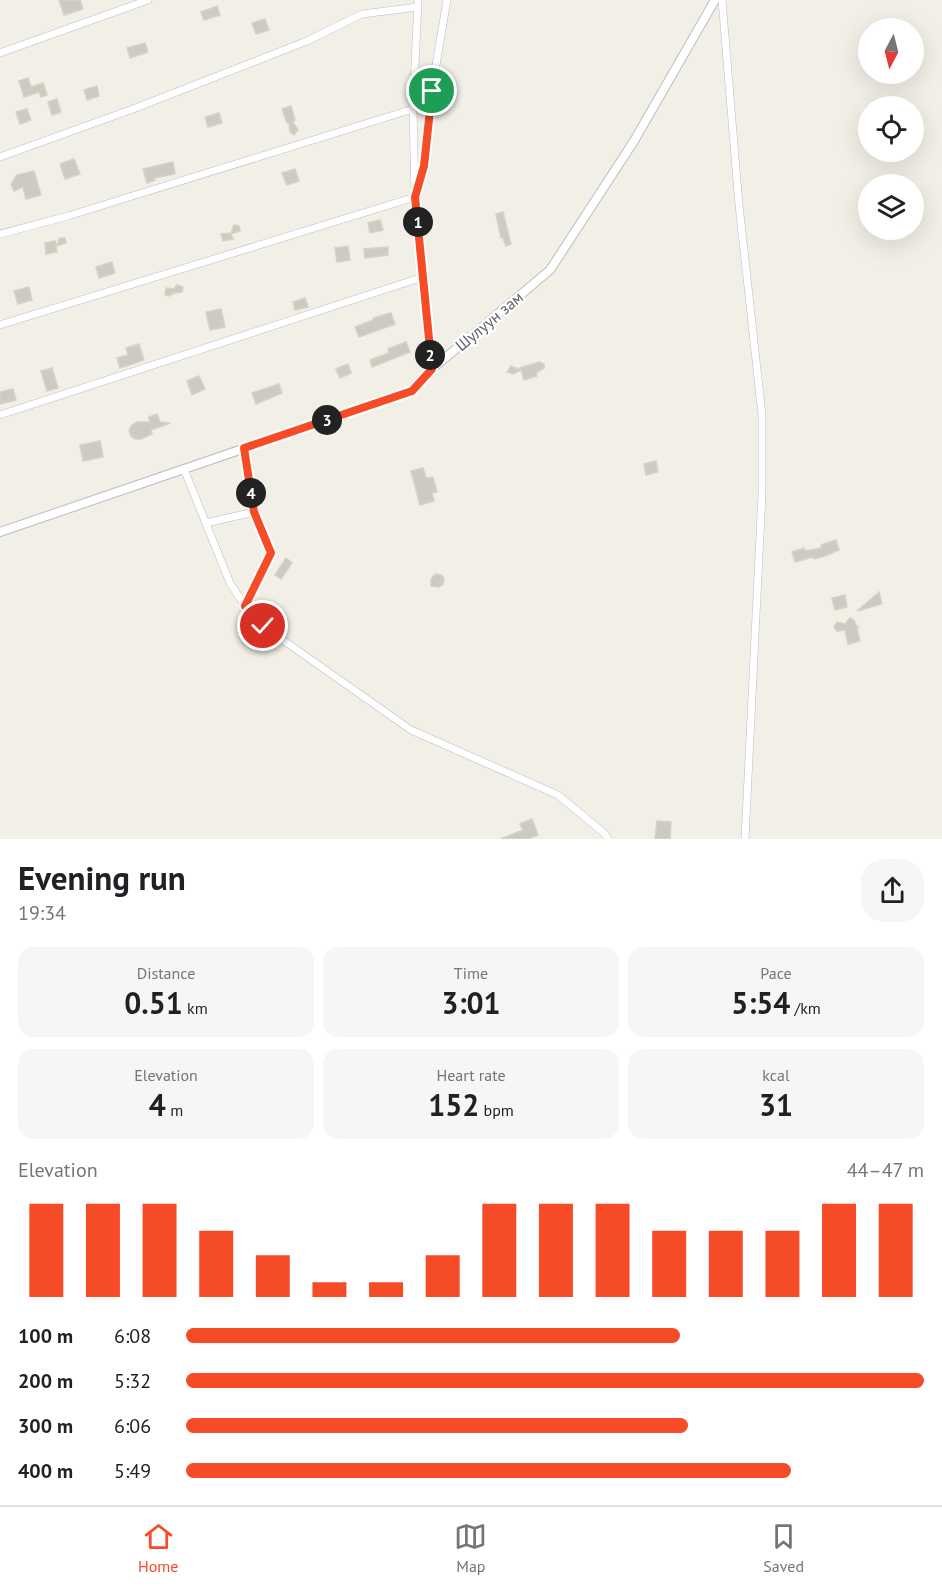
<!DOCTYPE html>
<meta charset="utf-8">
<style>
body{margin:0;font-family:"PT Sans",sans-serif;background:#f6f6f6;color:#202124;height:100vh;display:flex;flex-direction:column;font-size:22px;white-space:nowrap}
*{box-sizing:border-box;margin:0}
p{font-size:20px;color:#757577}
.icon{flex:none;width:33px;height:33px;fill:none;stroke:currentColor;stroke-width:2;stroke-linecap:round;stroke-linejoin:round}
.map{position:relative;height:839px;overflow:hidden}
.details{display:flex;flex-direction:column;background:#fff;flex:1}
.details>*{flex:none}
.needle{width:39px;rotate:187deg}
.tools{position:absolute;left:858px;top:18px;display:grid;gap:12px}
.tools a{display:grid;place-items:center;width:66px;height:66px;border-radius:50%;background:#fff;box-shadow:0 6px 24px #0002;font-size:30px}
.pin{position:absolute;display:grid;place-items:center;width:51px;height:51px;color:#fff;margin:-26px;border:3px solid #fff;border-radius:50%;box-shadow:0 2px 6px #0007}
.km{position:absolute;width:30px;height:30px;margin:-15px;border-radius:50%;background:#222;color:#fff;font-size:16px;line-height:30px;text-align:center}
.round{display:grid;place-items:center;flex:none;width:63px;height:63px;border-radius:24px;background:#f6f6f6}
.summary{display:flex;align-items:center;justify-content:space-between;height:102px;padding:0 18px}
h1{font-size:33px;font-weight:700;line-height:45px}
.stats{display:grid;grid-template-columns:repeat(3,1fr);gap:9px;height:102px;padding:6px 18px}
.stats div{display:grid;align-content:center;border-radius:15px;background:#f6f6f6;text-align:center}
.stats b{font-size:30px;font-weight:700}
.stats small{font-size:16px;font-weight:400}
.stats p{font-size:16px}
.chart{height:168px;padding:12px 18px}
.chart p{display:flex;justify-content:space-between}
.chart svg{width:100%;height:108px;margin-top:6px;stroke:#f64b27;stroke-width:6}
ul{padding:0 18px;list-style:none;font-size:20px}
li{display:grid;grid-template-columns:96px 72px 1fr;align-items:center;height:45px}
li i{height:15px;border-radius:8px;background:#f64b27}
.dock{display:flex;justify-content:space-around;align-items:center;height:84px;border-top:2px solid #e0e0e0;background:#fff;font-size:16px;color:#757577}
.dock a{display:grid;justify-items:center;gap:3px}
.dock .current{color:#f64b27}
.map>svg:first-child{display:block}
.building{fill:#cccac2;stroke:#d6d2c4;stroke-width:1.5}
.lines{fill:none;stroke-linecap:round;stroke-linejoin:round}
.minor-casing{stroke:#babdc2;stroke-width:8}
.tertiary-casing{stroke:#babdc2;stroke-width:10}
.minor{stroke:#fff;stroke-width:7}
.tertiary{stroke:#fff;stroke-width:8}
.route-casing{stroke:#fff;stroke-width:12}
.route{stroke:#f64b27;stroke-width:8}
.labels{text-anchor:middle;stroke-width:5;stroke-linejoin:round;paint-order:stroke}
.street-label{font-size:16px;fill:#5d6167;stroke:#fff}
</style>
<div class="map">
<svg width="942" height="839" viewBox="0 0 942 839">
<rect width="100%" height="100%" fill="#f1efe6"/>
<g class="building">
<polygon points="59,0 80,0 83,9 64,15"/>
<polygon points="217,6 220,15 204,20 201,12"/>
<polygon points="265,19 269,30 256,34 252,23"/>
<polygon points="145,43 148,52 130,58 127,48"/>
<polygon points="28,78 31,87 43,83 47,95 41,97 39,92 24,97 19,81"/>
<polygon points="97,86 99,96 87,100 84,90"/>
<polygon points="57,99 61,112 52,115 48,102"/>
<polygon points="291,106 295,120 292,121 298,130 294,135 290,132 289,122 287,123 282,109"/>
<polygon points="27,109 31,120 20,124 16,112"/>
<polygon points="219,113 222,123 208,127 205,117"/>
<polygon points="74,159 80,174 65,179 60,164"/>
<polygon points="173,162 175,174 154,178 155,180 147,183 143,169"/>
<polygon points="295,169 299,181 287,185 282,173"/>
<polygon points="34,171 41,195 26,199 23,187 14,191 11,184 17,175"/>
<polygon points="503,212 511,244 506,246 503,238 501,238 496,214"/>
<polygon points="380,220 383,230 370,233 368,223"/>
<polygon points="234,225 239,226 240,231 231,234 233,239 223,241 221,234 231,233"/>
<polygon points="60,238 65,238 66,243 56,246 57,252 46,254 45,243 55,241 56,246"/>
<polygon points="348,246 350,260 337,262 335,248"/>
<polygon points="388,247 388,255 365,258 364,249"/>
<polygon points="112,262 115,273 99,278 96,267"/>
<polygon points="177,285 183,287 182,292 174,293 169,296 165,295 166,288 174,289"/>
<polygon points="29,287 32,300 18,304 14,291"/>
<polygon points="305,298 308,307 295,310 293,302"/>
<polygon points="221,309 225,327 210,330 206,312"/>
<polygon points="391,313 395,324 359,337 355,327 373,320 373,318"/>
<polygon points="406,342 410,352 372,367 370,360 389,353 388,349"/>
<polygon points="139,344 144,360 120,368 117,358 128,355 126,348"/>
<polygon points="539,362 544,364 544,368 536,373 537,376 524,380 521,370 513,374 507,372 511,366 521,370 520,368"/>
<polygon points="348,364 351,373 340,378 336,369"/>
<polygon points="52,368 58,388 47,391 41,371"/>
<polygon points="199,376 205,389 192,395 187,381"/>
<polygon points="279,384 282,393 256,404 252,393"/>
<polygon points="13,389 16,400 0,404 0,392"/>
<polygon points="157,414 160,422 170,423 151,430 152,434 141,439 135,439 131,436 129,430 132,425 137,422 150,422 149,417"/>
<polygon points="100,441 103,457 83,461 80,445"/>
<polygon points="656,461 658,472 646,475 644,464"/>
<polygon points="423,468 426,478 433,477 437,492 432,493 434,501 420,505 411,471"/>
<polygon points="836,540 839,550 822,557 814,559 813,557 795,562 792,552 804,548 805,551 822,548 821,545"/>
<polygon points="286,558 292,563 281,579 275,575"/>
<polygon points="435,574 441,575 444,578 443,584 439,587 431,586 431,579"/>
<polygon points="879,592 882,604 857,611"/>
<polygon points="845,595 847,607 835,610 832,598"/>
<polygon points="850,618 854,620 857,627 860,627 857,628 860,641 848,644 845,630 837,631 834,627 837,622 845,624"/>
<polygon points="532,819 538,835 528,839 501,839 523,830 520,824"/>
<polygon points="657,821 671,822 670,839 655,839"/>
</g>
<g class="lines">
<g class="minor-casing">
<g id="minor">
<polyline points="418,0 413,109 415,197 432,369"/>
<polyline points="722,0 739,205 762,415 762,494 745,839"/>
<polyline points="0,53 148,0"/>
<polyline points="0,157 133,109 307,41 362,14 418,7"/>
<polyline points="0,234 68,216 413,109"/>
<polyline points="0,325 415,197 424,166 428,112 447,0"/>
<polyline points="0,415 423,277"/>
<polyline points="244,448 254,512"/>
<polyline points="184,469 230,583 245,606 263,626 411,730 558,795 604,833 608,839"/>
<polyline points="206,523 254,512 271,553 245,606"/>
</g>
</g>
<g class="tertiary-casing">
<polyline id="tertiary" points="0,532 412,391 432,369 550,270 634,141 715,0"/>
</g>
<use href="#minor" class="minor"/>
<use href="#tertiary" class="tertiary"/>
</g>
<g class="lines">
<g class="route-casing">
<polyline id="route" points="263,626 245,606 271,553 254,512 244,448 412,391 432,369 415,197 424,166 432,91"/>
</g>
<use href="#route" class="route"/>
</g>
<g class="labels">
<g class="street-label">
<text transform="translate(489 321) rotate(-40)" y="6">Шулуун зам</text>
</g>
</g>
</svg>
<div class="tools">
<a><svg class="needle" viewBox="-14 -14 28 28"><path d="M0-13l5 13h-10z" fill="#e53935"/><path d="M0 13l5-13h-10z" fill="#757577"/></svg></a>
<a><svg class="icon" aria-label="locate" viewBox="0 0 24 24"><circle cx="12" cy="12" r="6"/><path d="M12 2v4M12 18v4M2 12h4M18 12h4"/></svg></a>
<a><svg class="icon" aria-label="layers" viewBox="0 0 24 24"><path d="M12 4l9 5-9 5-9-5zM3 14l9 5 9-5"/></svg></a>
</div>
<div class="pin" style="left:432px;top:91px;background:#1e9e55"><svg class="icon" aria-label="arrive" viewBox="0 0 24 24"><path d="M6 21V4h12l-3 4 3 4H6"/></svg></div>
<div class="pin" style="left:263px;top:626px;background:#d93025"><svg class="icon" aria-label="check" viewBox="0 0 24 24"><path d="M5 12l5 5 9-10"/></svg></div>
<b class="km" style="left:418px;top:222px">1</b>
<b class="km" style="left:430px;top:355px">2</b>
<b class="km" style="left:327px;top:420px">3</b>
<b class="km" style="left:251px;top:493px">4</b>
</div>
<section class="details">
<div class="summary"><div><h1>Evening run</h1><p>19:34</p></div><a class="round"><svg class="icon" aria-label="share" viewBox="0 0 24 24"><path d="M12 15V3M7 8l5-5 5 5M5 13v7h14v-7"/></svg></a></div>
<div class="stats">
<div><p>Distance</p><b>0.51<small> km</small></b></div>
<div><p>Time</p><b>3:01</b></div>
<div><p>Pace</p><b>5:54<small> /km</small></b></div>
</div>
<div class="stats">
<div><p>Elevation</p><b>4<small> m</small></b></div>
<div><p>Heart rate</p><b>152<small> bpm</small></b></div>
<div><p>kcal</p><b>31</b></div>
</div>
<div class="chart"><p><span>Elevation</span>44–47 m</p>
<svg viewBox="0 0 160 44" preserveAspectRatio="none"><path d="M5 44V6M15 44V6M25 44V6M35 44V17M45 44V27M55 44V38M65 44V38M75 44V27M85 44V6M95 44V6M105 44V6M115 44V17M125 44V17M135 44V17M145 44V6M155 44V6"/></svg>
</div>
<ul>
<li><b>100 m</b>6:08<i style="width:67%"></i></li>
<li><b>200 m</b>5:32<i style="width:100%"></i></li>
<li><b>300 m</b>6:06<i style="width:68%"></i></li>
<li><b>400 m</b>5:49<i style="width:82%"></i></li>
</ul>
</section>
<nav class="dock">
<a class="current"><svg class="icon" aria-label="home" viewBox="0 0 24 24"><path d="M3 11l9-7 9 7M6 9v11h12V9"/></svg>Home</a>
<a><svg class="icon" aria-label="map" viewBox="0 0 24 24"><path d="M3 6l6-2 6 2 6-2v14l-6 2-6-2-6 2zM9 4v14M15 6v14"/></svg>Map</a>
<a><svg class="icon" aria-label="saved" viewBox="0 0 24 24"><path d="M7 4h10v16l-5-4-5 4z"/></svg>Saved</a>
</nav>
